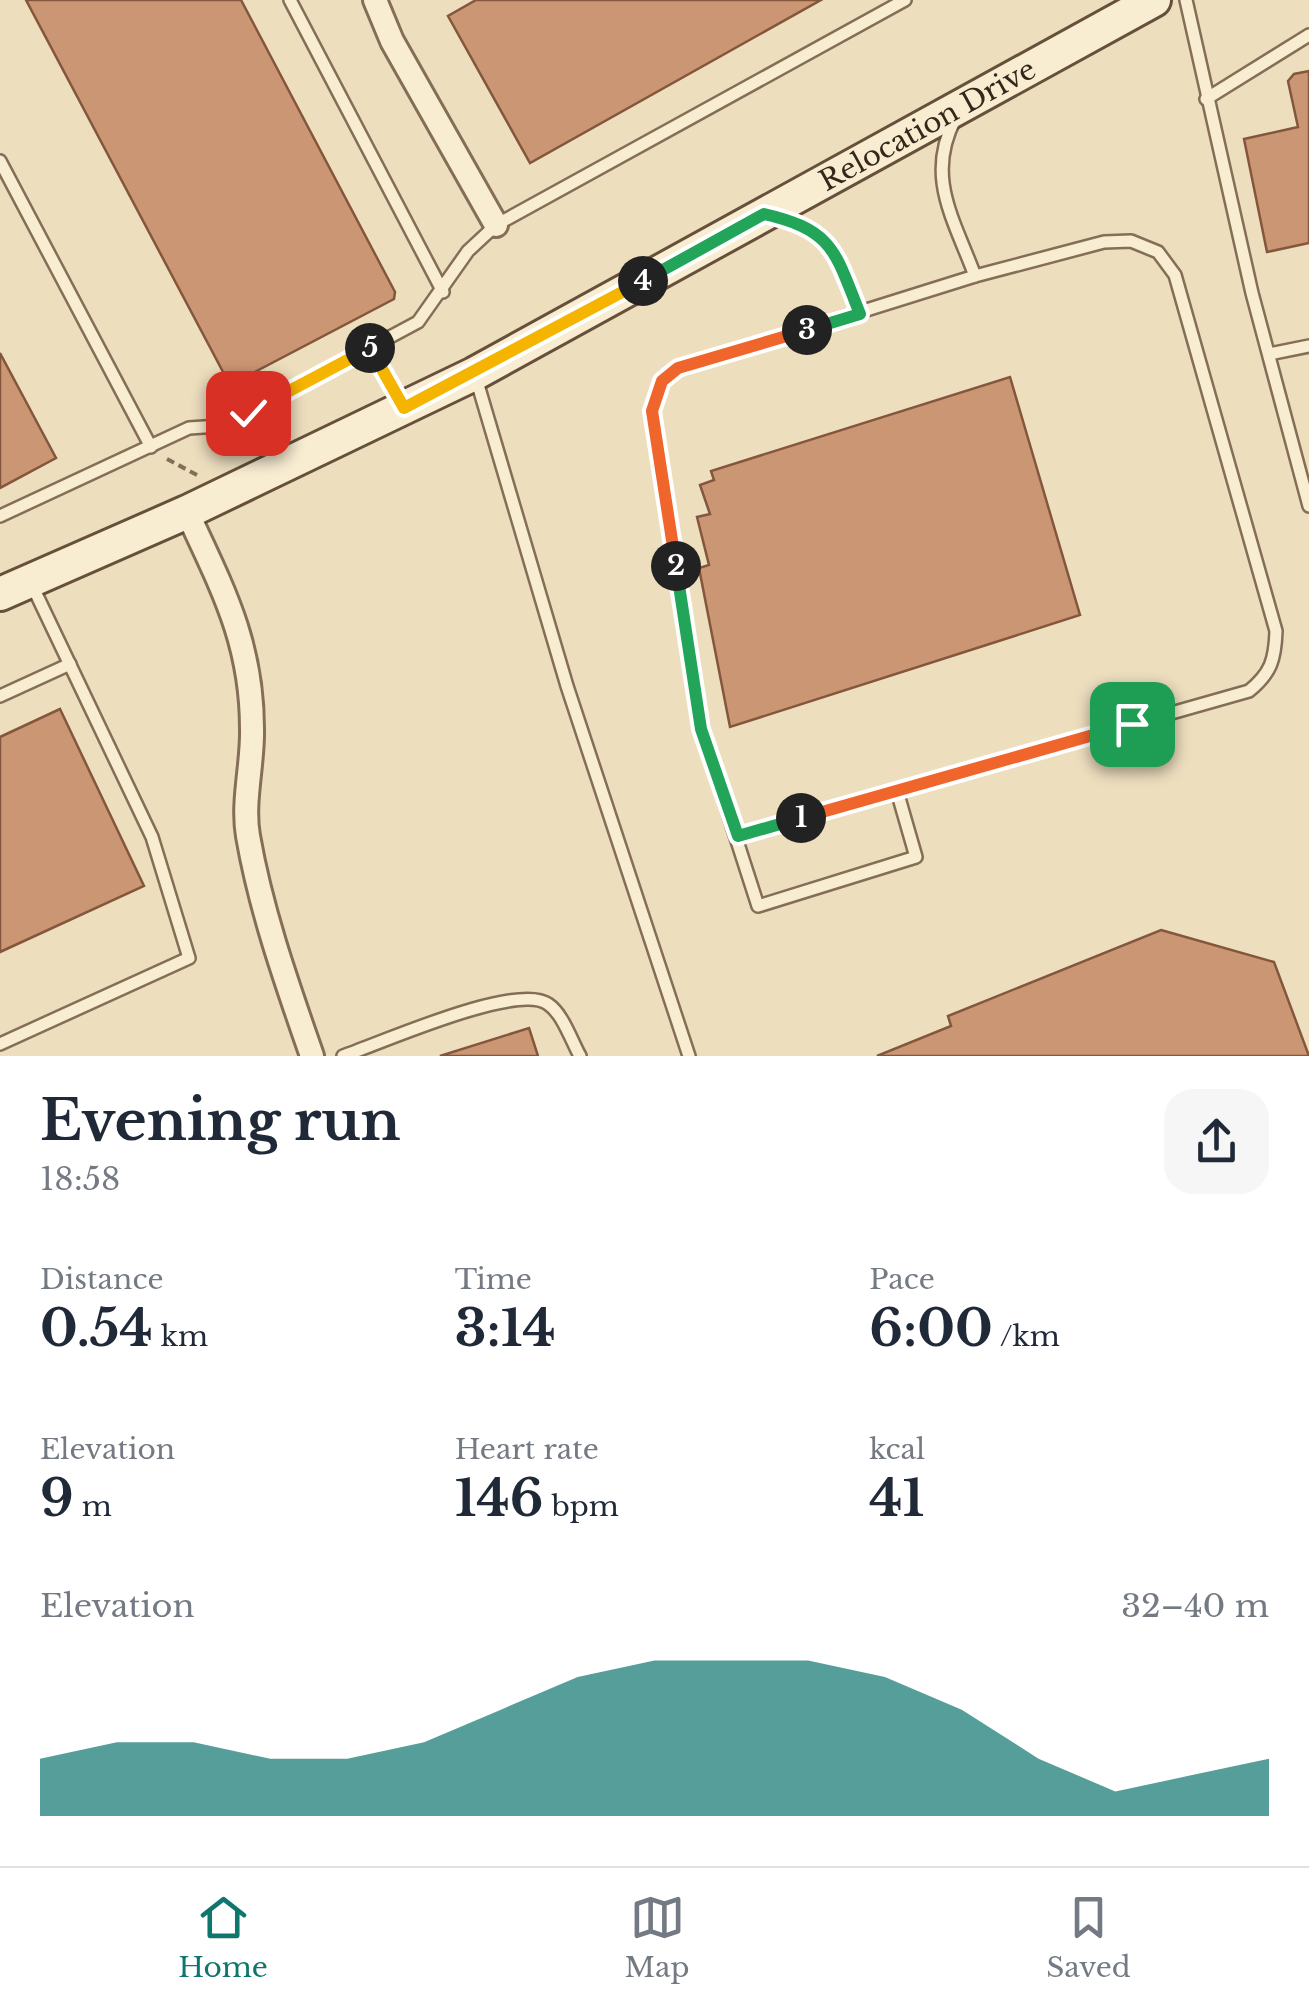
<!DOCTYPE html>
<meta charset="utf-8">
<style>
body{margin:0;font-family:"Libre Baskerville",serif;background:#f6f6f7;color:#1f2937;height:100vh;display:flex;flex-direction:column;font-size:38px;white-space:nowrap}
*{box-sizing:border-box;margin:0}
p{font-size:32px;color:#747a83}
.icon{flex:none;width:55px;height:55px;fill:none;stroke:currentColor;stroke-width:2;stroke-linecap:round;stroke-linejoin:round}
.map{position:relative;height:1056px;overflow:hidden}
.panel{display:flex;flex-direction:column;background:#fff;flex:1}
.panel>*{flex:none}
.pin{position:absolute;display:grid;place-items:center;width:85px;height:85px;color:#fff;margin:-42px;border-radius:20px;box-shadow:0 5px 15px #0006}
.km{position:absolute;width:50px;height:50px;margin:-25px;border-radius:50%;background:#222;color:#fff;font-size:28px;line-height:50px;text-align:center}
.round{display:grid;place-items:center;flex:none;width:105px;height:105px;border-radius:30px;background:#f6f6f7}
.head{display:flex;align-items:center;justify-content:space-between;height:170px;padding:0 40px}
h1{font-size:55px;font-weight:700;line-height:75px}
.stats{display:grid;grid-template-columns:repeat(3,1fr);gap:15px;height:170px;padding:10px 40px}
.stats div{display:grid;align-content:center}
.stats b{font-size:50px;font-weight:700}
.stats small{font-size:28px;font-weight:400}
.stats p{font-size:28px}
.chart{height:280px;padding:20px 40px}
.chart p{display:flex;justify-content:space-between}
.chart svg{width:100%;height:180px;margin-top:10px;fill:#0f766e;opacity:.7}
.dock{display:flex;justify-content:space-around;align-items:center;height:140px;border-top:2px solid #e0e1e3;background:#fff;font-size:28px;color:#747a83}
.dock a{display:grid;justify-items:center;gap:5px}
.dock .active{color:#0f766e}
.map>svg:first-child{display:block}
.building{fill:#cb9674;stroke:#84573d;stroke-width:2.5}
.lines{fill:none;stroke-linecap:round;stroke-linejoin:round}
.lane-casing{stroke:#856e57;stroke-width:16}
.street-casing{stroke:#856e57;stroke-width:28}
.secondary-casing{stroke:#67503b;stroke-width:38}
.path{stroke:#856e57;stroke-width:4;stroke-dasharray:8 5;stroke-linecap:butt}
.lane{stroke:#f8ecd1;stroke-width:11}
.street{stroke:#f8ecd1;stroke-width:22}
.secondary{stroke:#f8ecd1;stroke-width:32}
.split-1-casing{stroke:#fff;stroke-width:20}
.split-2-casing{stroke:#fff;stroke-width:20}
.split-3-casing{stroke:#fff;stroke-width:20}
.split-4-casing{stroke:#fff;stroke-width:20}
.split-5-casing{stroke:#fff;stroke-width:20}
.split-6-casing{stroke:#fff;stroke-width:20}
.split-1{stroke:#f0652b;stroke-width:12}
.split-2{stroke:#22a559;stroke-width:12}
.split-3{stroke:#f0652b;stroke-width:12}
.split-4{stroke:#22a559;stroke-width:12}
.split-5{stroke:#f5b400;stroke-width:12}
.split-6{stroke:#f5b400;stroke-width:12}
.labels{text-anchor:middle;stroke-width:10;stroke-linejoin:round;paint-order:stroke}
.street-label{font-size:28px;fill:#35271c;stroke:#f5e8ce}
</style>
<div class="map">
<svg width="1309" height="1056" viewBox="0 0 1309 1056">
<rect width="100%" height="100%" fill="#eddebe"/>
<g class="building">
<polygon points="26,0 241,0 395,292 394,299 230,385"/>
<polygon points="476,0 821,0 530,163 448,16"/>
<polygon points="1309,71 1309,243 1267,252 1244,139 1298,127 1288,81 1294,74"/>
<polygon points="0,353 56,458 0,488"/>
<polygon points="1010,377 1080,615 730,727 699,568 709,565 697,517 710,514 700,485 714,480 711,471"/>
<polygon points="60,709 144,886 0,952 0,737"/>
<polygon points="1161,930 1274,962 1309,1056 877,1056 951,1026 948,1016"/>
<polygon points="529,1028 538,1056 440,1056"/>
</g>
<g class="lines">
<g class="lane-casing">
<g id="lane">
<polyline points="290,0 443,292"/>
<polyline points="1186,0 1252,293 1309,506"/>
<polyline points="1206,99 1309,35"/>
<path d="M955,119C925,177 954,219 975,276"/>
<polyline points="0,161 151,447"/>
<path d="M773,216C837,230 838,259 859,314"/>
<polyline points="1269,354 1309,346"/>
<polyline points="476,378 567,686 689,1056"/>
<polyline points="0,516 189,428 219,426 248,413 418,322 468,251 496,225 905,0"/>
<polyline points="0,696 70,664"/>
<path d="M738,836L1249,691C1271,673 1275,660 1276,631L1175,275L1158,252L1131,241L1104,242L975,276L678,369L663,381L652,411L701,729L758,906L916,857L897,791"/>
<polyline points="0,1044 189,958 152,837 31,583"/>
<path d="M343,1056C381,1043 517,982 548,1004C563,1014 571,1040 580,1056"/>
</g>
</g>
<g class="street-casing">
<g id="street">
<polyline points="375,0 392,41 496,225"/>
<path d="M187,512C222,588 252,642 252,729C253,763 242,802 248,836C261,911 287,984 312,1056"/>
</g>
</g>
<g class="secondary-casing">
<g id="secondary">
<path id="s1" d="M0,594L187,512L474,374L1154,0"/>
</g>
</g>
<g class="path">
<polyline points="381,363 393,385"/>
<polyline points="167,459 197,475"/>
</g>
<use href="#lane" class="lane"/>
<use href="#street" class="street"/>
<use href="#secondary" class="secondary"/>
</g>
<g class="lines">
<g class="split-1-casing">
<polyline id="split-1" points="801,818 1132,724"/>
</g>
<g class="split-2-casing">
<polyline id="split-2" points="676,566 701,729 738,836 801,818"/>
</g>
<g class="split-3-casing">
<polyline id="split-3" points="676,566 652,411 662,381 678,368 807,330"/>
</g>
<g class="split-4-casing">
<path id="split-4" d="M643,281L764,214C834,230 835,252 860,314L807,330"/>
</g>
<g class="split-5-casing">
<polyline id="split-5" points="370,348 404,408 643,281"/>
</g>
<g class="split-6-casing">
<polyline id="split-6" points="248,413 370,348"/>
</g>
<use href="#split-1" class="split-1"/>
<use href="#split-2" class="split-2"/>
<use href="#split-3" class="split-3"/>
<use href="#split-4" class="split-4"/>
<use href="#split-5" class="split-5"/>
<use href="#split-6" class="split-6"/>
</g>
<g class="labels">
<g class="street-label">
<text dy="10" stroke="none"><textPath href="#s1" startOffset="1040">Relocation Drive</textPath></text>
</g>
</g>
</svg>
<div class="pin" style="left:1132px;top:724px;background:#1e9e55"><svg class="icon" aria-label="arrive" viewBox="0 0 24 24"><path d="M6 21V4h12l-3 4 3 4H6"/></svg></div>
<div class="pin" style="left:248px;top:413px;background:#d93025"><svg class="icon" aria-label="check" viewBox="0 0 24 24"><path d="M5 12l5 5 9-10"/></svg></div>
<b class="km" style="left:801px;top:818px">1</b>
<b class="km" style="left:676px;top:566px">2</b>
<b class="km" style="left:807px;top:330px">3</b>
<b class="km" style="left:643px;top:281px">4</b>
<b class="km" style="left:370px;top:348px">5</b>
</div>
<section class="panel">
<div class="head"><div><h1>Evening run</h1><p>18:58</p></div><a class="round"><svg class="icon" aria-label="share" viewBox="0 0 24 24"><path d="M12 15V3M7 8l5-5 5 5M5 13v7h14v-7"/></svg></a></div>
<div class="stats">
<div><p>Distance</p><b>0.54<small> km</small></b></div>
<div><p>Time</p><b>3:14</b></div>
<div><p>Pace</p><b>6:00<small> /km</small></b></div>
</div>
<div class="stats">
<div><p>Elevation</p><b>9<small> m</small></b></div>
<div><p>Heart rate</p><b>146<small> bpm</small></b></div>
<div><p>kcal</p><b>41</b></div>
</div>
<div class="chart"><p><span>Elevation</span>32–40 m</p>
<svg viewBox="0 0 160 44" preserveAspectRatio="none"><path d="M0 44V30L10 26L20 26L30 30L40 30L50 26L60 18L70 10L80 6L90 6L100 6L110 10L120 18L130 30L140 38L150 34L160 30V44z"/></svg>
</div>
</section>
<nav class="dock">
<a class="active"><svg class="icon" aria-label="home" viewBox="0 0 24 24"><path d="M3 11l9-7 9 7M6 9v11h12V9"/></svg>Home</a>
<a><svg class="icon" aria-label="map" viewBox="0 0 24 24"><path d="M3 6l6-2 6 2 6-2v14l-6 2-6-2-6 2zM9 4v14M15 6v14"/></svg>Map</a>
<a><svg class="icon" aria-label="saved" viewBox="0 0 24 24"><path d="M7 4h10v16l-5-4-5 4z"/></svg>Saved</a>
</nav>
